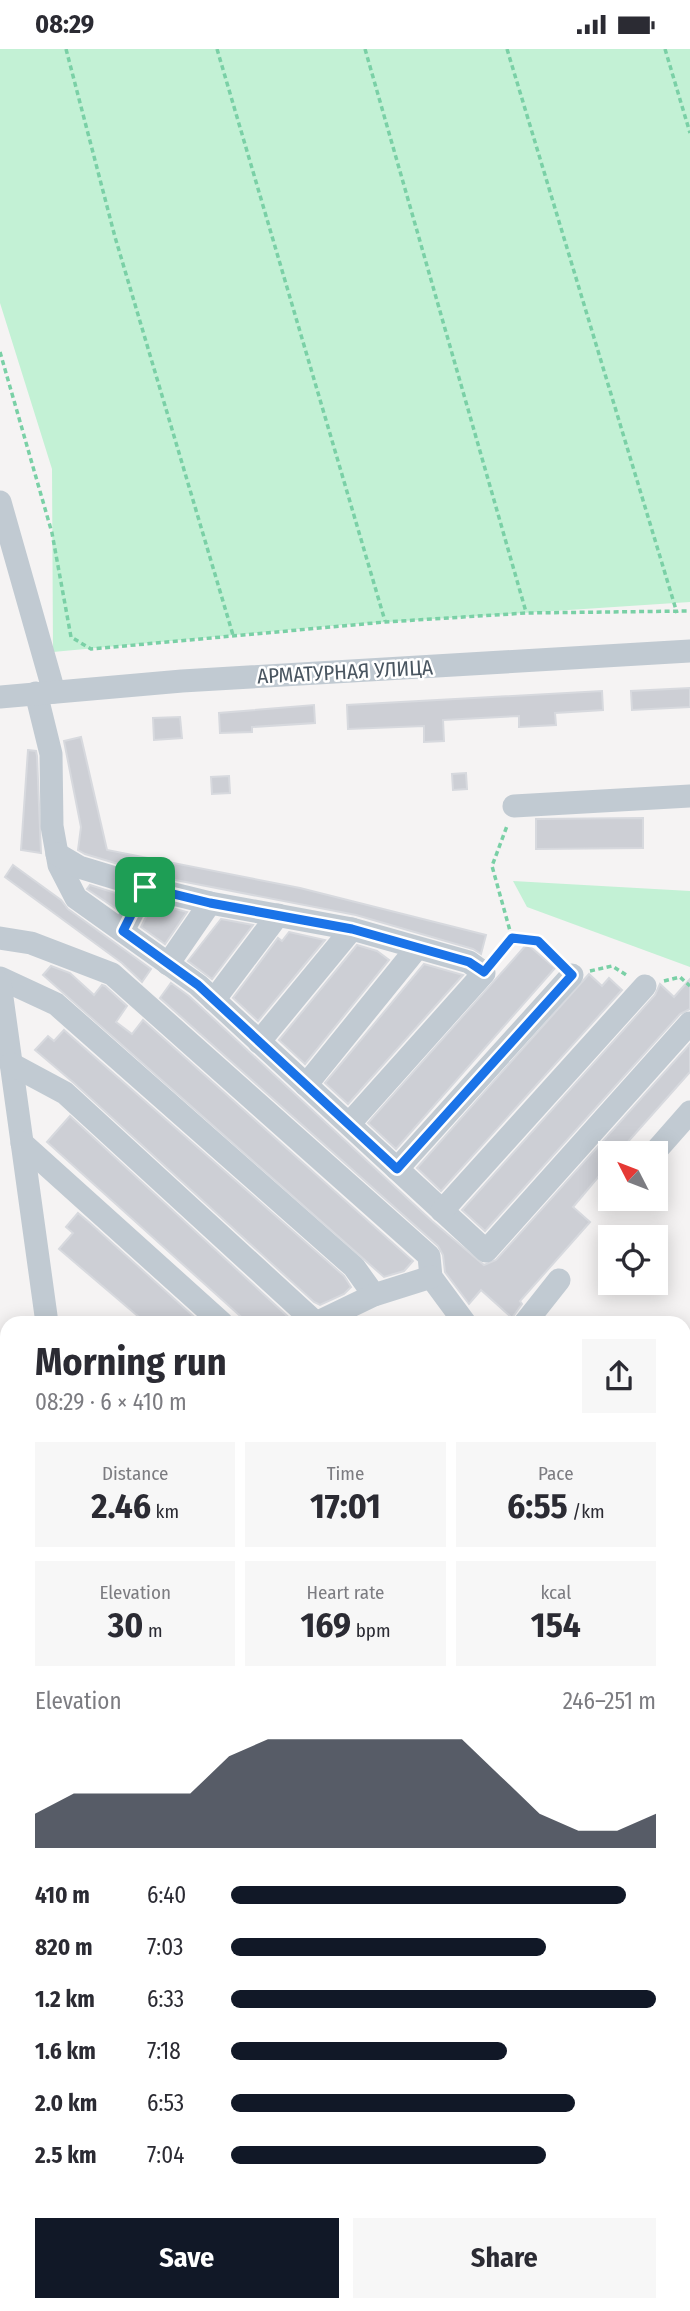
<!DOCTYPE html>
<meta charset="utf-8">
<style>
body{margin:0;font-family:"Fira Sans Condensed",sans-serif;background:#f7f7f7;color:#2b2b33;height:100vh;display:flex;flex-direction:column;font-size:26px;white-space:nowrap}
*{box-sizing:border-box;margin:0}
p{font-size:23px;color:#7c7c81}
.icon{flex:none;width:38px;height:38px;fill:none;stroke:currentColor;stroke-width:2;stroke-linecap:round;stroke-linejoin:round}
.map{position:relative;flex:1;overflow:hidden}
.panel{position:absolute;left:0px;top:1267px;width:691px;height:996px;display:flex;flex-direction:column;background:#fff;border-radius:21px 21px 0 0;box-shadow:0 4px 18px #0003}
.panel>*{flex:none}
.needle{width:46px;rotate:312deg}
.fabs{position:absolute;left:598px;top:1092px;display:grid;gap:14px}
.fabs a{display:grid;place-items:center;width:70px;height:70px;border-radius:0px;background:#fff;box-shadow:0 4px 18px #0003;font-size:35px}
.pin{position:absolute;display:grid;place-items:center;width:60px;height:60px;color:#fff;margin:-30px;border-radius:14px;box-shadow:0 4px 10px #0006}
.round{display:grid;place-items:center;flex:none;width:74px;height:74px;border-radius:0px;background:#f7f7f7}
.summary{display:flex;align-items:center;justify-content:space-between;height:119px;padding:0 35px}
h1{font-size:38px;font-weight:700;line-height:52px}
.stats{display:grid;grid-template-columns:repeat(3,1fr);gap:10px;height:119px;padding:7px 35px}
.stats div{display:grid;align-content:center;border-radius:0px;background:#f7f7f7;text-align:center}
.stats b{font-size:35px;font-weight:700}
.stats small{font-size:19px;font-weight:400}
.stats p{font-size:19px}
.chart{height:196px;padding:14px 35px}
.chart p{display:flex;justify-content:space-between}
.chart svg{width:100%;height:126px;margin-top:7px;fill:#111827;opacity:.7}
.primary-button{display:flex;gap:14px;margin-top:auto;padding:14px 35px}
.primary-button a{flex:1;height:80px;border-radius:0px;background:#111827;color:#fff;font-size:28px;font-weight:700;line-height:80px;text-align:center}
.primary-button a+a{background:#f7f7f7;color:#2b2b33}
ul{padding:0 35px;list-style:none;font-size:23px}
li{display:grid;grid-template-columns:112px 84px 1fr;align-items:center;height:52px}
li i{height:18px;border-radius:9px;background:#111827}
.status{display:flex;justify-content:space-between;align-items:center;height:49px;padding:0 35px;background:#fff;direction:ltr}
.status svg{height:19px;fill:currentColor}
.map>svg:first-child{display:block}
.green{fill:#c3f1d5}
.building{fill:#cdcfd5;stroke:#d7d9de;stroke-width:2}
.lines{fill:none;stroke-linecap:round;stroke-linejoin:round}
.path{stroke:#7ad0a6;stroke-width:3.5;stroke-dasharray:5 3.5;stroke-linecap:butt}
.minor{stroke:#c1cad2;stroke-width:23}
.route-casing{stroke:#fff;stroke-width:14}
.route{stroke:#1a73e8;stroke-width:9}
.labels{text-anchor:middle;stroke-width:5;stroke-linejoin:round;paint-order:stroke}
.street-label{font-size:21px;fill:#4a5661;stroke:#fff}
</style>
<div class="status"><b>08:29</b><svg viewBox="0 0 49 12"><path d="M0 12V9h3v3zM5 12V6h3v6zM10 12V3h3v9zM15 12V0h3v12zM26 1h20v11H26zM47 4h2v5h-2z"/></svg></div>
<div class="map">
<svg width="690" height="2262" viewBox="0 0 690 2262">
<rect width="100%" height="100%" fill="#f5f3f3"/>
<g class="green">
<polygon points="0,0 690,0 690,553 342,576 53,603 52,420 0,254"/>
<polygon points="513,832 690,842 690,918 527,858"/>
<polygon points="690,1797 690,2262 189,2262 190,2256 684,2256 684,1802"/>
<path d="M0,1979C14,2000 7,2037 0,2061Z"/>
<polygon points="0,2105 7,2124 7,2256 52,2256 53,2262 0,2262"/>
</g>
<g class="building">
<polygon points="690,639 690,658 632,661 631,642"/>
<polygon points="602,642 603,661 555,664 556,676 519,678 519,667 443,671 444,692 424,693 424,677 348,680 347,656"/>
<polygon points="314,656 315,674 252,678 252,683 220,684 219,664"/>
<polygon points="180,668 182,689 154,691 153,669"/>
<polygon points="81,688 107,801 300,839 486,886 481,905 473,900 356,866 165,829 85,805 78,801 81,778 64,692"/>
<polygon points="28,701 36,702 37,707 41,804 21,801"/>
<polygon points="466,724 467,740 453,741 452,725"/>
<polygon points="229,727 230,744 212,745 211,728"/>
<polygon points="643,769 643,799 536,800 536,770"/>
<polygon points="13,816 61,851 68,860 151,920 142,933 122,914 5,828"/>
<polygon points="90,836 125,847 118,861 87,840"/>
<polygon points="153,854 187,863 165,895 141,878"/>
<polygon points="221,870 253,876 212,930 188,912"/>
<polygon points="289,883 325,891 258,972 233,949 278,889 282,892"/>
<polygon points="527,895 555,919 396,1100 368,1074"/>
<polygon points="357,896 377,902 389,911 305,1015 279,991"/>
<polygon points="424,915 463,926 348,1055 325,1034"/>
<polygon points="51,917 70,924 94,946 102,936 105,937 127,957 116,973 132,985 143,971 413,1212 404,1222 384,1228 43,926"/>
<polygon points="589,925 602,937 609,929 622,941 441,1142 417,1119"/>
<polygon points="690,930 690,960 680,965 485,1182 462,1161 655,946 660,935 674,948"/>
<polygon points="171,934 189,947 432,1172 484,1216 496,1211 690,995 690,1023 618,1104 611,1104 611,1113 573,1158 590,1173 520,1252 522,1255 512,1269 481,1241 469,1255 445,1223 443,1206 438,1197 160,949"/>
<polygon points="64,981 344,1227 351,1238 344,1245 320,1256 314,1253 74,1034 35,1001 48,987 54,992"/>
<polygon points="70,1067 295,1274 248,1274 47,1093"/>
<polygon points="78,1164 90,1174 201,1274 146,1274 59,1200 73,1184 66,1178"/>
</g>
<g class="lines">
<g class="path">
<polyline points="66,0 115,188 233,586"/>
<polyline points="217,0 385,572"/>
<polyline points="365,0 526,563"/>
<polyline points="507,0 677,564"/>
<polyline points="665,0 690,84"/>
<polyline points="0,303 52,484 71,588 91,600 385,573 526,564 690,562"/>
<polyline points="512,889 538,892 558,912"/>
<polyline points="496,908 512,889 492,817 507,777"/>
<polyline points="590,922 612,917 628,927"/>
<polyline points="664,932 680,928 690,937"/>
<polyline points="0,1311 7,1311"/>
</g>
<g class="minor">
<polyline points="0,453 54,643"/>
<polyline points="36,644 51,705 52,777 59,816 76,849 198,936 486,1202 690,974"/>
<polyline points="0,648 182,632 690,602"/>
<polyline points="514,757 690,747"/>
<polyline points="57,805 79,818 145,838 210,854 352,880 469,913 484,924 349,1075"/>
<polyline points="123,882 145,838"/>
<polyline points="0,889 31,894 112,925 429,1207 431,1228 465,1274"/>
<polyline points="168,915 210,854"/>
<polyline points="0,929 56,955 354,1218 374,1246"/>
<polyline points="0,934 47,1274"/>
<polyline points="214,951 278,866"/>
<polyline points="259,993 352,880"/>
<polyline points="11,1015 65,1044 316,1274"/>
<polyline points="306,1036 417,899"/>
<polyline points="22,1094 222,1274"/>
<polyline points="654,1104 690,1063"/>
<polyline points="397,1120 572,926"/>
<polyline points="442,1162 645,937"/>
<polyline points="316,1274 374,1246 431,1228"/>
<polyline points="525,1274 559,1231"/>
<polyline points="684,1466 690,1459"/>
<polyline points="176,2262 177,2256"/>
</g>
</g>
<g class="lines">
<g class="route-casing">
<polygon id="route" points="145,838 210,854 352,880 469,913 484,923 512,889 538,892 572,926 397,1120 198,936 123,882"/>
</g>
<use href="#route" class="route"/>
</g>
<g class="labels">
<g class="street-label">
<text transform="translate(345 623) rotate(-3)" y="7">АРМАТУРНАЯ УЛИЦА</text>
</g>
</g>
</svg>
<div class="fabs">
<a><svg class="needle" viewBox="-14 -14 28 28"><path d="M0-13l5 13h-10z" fill="#e53935"/><path d="M0 13l5-13h-10z" fill="#7c7c81"/></svg></a>
<a><svg class="icon" aria-label="locate" viewBox="0 0 24 24"><circle cx="12" cy="12" r="6"/><path d="M12 2v4M12 18v4M2 12h4M18 12h4"/></svg></a>
</div>
<div class="pin" style="left:145px;top:838px;background:#1e9e55"><svg class="icon" aria-label="arrive" viewBox="0 0 24 24"><path d="M6 21V4h12l-3 4 3 4H6"/></svg></div>
<section class="panel">
<div class="summary"><div><h1>Morning run</h1><p>08:29 · 6 × 410 m</p></div><a class="round"><svg class="icon" aria-label="share" viewBox="0 0 24 24"><path d="M12 15V3M7 8l5-5 5 5M5 13v7h14v-7"/></svg></a></div>
<div class="stats">
<div><p>Distance</p><b>2.46<small> km</small></b></div>
<div><p>Time</p><b>17:01</b></div>
<div><p>Pace</p><b>6:55<small> /km</small></b></div>
</div>
<div class="stats">
<div><p>Elevation</p><b>30<small> m</small></b></div>
<div><p>Heart rate</p><b>169<small> bpm</small></b></div>
<div><p>kcal</p><b>154</b></div>
</div>
<div class="chart"><p><span>Elevation</span>246–251 m</p>
<svg viewBox="0 0 160 44" preserveAspectRatio="none"><path d="M0 44V32L10 25L20 25L30 25L40 25L50 12L60 6L70 6L80 6L90 6L100 6L110 6L120 19L130 32L140 38L150 38L160 32V44z"/></svg>
</div>
<ul>
<li><b>410 m</b>6:40<i style="width:93%"></i></li>
<li><b>820 m</b>7:03<i style="width:74%"></i></li>
<li><b>1.2 km</b>6:33<i style="width:100%"></i></li>
<li><b>1.6 km</b>7:18<i style="width:65%"></i></li>
<li><b>2.0 km</b>6:53<i style="width:81%"></i></li>
<li><b>2.5 km</b>7:04<i style="width:74%"></i></li>
</ul>
<div class="primary-button"><a>Save</a><a>Share</a></div>
</section>
</div>
